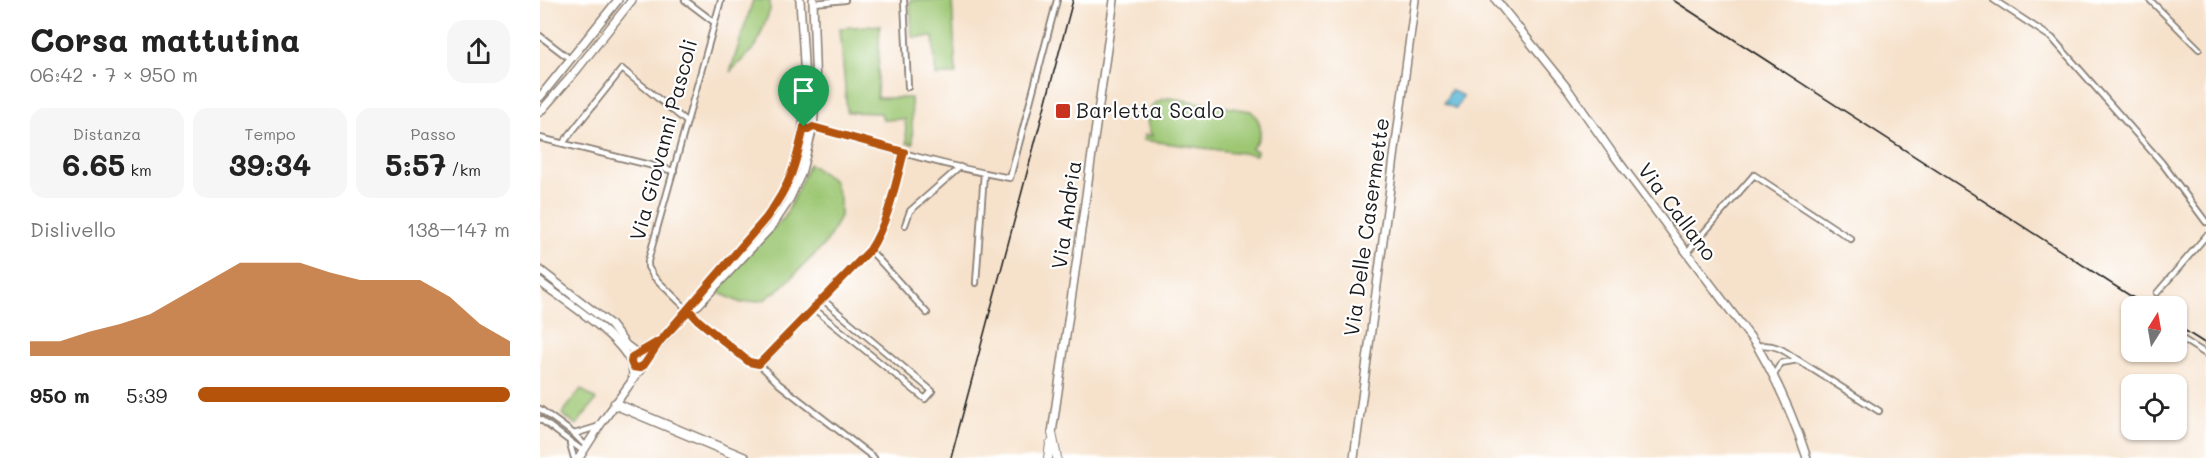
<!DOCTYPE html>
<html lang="it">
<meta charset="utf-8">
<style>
body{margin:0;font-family:Mali,sans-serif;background:#f6f6f6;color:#222;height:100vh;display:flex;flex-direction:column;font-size:22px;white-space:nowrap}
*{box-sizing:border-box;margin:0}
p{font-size:20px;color:#767676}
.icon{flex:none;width:33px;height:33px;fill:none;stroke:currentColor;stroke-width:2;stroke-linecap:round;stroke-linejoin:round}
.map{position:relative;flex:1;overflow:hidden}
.sheet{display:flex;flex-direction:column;background:#fff;width:540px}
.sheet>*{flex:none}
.needle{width:39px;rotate:11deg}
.tools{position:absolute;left:1581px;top:296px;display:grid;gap:12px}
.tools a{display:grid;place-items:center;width:66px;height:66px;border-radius:12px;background:#fff;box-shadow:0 2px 4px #0004;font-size:30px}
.pin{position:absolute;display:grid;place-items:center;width:51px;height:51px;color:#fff;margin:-62px -26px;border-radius:50% 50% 50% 0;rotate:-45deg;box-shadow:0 0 6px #0007}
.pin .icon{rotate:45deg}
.round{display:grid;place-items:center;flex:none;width:63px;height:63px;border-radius:18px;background:#f6f6f6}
.overview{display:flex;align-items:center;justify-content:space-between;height:102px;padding:0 30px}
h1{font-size:33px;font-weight:700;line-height:45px}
.figures{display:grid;grid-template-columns:repeat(3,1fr);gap:9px;height:102px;padding:6px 30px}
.figures div{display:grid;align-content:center;border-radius:15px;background:#f6f6f6;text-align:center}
.figures b{font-size:30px;font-weight:700}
.figures small{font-size:16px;font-weight:400}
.figures p{font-size:16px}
.chart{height:168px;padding:12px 30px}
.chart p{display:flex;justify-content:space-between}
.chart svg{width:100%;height:108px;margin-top:6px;fill:#b45309;opacity:.7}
ul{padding:0 30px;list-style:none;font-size:20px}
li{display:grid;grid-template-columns:96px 72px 1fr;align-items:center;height:45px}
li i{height:15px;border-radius:8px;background:#b45309}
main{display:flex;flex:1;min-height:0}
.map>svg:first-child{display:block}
.green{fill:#9dc773;stroke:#5c7248;stroke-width:1.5}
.water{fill:#5ab8d8;stroke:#3b6a7a;stroke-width:1.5}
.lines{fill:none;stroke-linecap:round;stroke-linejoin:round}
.street-casing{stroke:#897e73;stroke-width:8}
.secondary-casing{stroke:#897e73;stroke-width:10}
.primary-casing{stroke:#897e73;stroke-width:10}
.highway-casing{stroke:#897e73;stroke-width:12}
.street{stroke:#fff;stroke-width:4.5}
.secondary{stroke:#fff;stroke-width:7}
.primary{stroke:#fff;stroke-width:8}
.highway{stroke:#fff;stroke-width:9}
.rail{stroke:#1c1c1c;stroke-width:1.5}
.route-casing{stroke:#fff;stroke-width:12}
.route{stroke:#b45309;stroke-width:8}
.poi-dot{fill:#c8321e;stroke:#fff;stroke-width:2}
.labels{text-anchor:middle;stroke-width:4.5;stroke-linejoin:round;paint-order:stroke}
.poi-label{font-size:21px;fill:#1c1c1c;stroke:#fff;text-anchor:start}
.street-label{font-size:21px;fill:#1c1c1c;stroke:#fff}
</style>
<main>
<section class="sheet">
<div class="overview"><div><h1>Corsa mattutina</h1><p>06:42 · 7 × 950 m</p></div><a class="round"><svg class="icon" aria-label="share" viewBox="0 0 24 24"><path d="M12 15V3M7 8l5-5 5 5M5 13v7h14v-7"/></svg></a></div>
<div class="figures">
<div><p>Distanza</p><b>6.65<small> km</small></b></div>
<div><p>Tempo</p><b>39:34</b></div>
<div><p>Passo</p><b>5:57<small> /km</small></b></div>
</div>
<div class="chart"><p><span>Dislivello</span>138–147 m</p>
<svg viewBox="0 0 160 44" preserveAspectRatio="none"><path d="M0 44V38L10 38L20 34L30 31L40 27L50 20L60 13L70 6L80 6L90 6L100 10L110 13L120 13L130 13L140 20L150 31L160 38V44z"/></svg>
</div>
<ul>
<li><b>950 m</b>5:39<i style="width:100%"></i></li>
</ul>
</section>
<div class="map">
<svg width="1666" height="458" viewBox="0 0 1666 458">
<rect width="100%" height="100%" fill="#fff"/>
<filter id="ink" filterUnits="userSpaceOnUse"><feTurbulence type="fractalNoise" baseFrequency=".0167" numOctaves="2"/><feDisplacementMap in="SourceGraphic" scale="12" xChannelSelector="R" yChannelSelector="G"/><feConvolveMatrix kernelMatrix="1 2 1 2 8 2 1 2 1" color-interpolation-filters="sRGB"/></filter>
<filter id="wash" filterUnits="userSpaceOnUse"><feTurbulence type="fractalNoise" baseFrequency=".008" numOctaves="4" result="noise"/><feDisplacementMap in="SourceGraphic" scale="24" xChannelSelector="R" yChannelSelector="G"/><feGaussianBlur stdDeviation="1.35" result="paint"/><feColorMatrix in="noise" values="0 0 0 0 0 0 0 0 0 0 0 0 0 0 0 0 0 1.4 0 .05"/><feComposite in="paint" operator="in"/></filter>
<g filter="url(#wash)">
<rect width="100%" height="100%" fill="#f6e1ca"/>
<g class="green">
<polygon points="213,0 230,0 230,10 216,46 190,72"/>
<polygon points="370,0 412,0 416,74 396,76 393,37 372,37"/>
<polygon points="340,25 337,98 371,98 373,144 367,143 365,119 343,120 341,113 307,112 300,28"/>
<path d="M630,98L711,111C724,123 723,137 711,149L717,151L716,155L603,140L604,135L612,136C602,119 609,100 630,98Z"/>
<polygon points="269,164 293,180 300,198 300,216 287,242 242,287 224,300 201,303 175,291 209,253 245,217"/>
<polygon points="41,389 56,400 36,425 22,414"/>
</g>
<polygon class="water" points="911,90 923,96 916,109 904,103"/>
</g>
<g filter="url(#ink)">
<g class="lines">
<g class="street-casing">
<g id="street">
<polyline points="145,0 174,22"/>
<path d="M181,0L108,261V267L114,277L158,320L213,364H219L223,362L330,250C349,220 355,185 364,152"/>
<polyline points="364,0 368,87"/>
<polyline points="1454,0 1512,38 1622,163 1666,222"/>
<polyline points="1610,0 1659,49"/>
<polyline points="274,3 305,0"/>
<polyline points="0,36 30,59"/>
<path d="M273,127C338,146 404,166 470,178L517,0"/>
<polyline points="0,138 134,171"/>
<polyline points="23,143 82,69 147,122"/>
<polyline points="365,225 370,211 420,167"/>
<polyline points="330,250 387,313"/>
<polyline points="1147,252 1214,175 1311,239"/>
<polyline points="436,283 444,173"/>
<polyline points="1617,293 1666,236"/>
<polyline points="273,308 385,399 392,391 282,299"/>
<polyline points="1636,335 1666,354"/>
<path d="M1217,346C1234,343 1244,350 1258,360L1241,363L1234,375"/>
<polyline points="1258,360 1339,411"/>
<polyline points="219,364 239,384 334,458"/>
<polyline points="0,409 34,434 46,446"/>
<polyline points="0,419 43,451"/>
<polyline points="34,434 57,427"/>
<polyline points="30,444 34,458"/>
</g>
</g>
<g class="secondary-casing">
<g id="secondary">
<path d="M956,0L1027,88L1073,154L1217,346C1238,382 1254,418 1267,458"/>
<polyline points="0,97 78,0"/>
<polyline points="0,112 35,72 92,0"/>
<polyline points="0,270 70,324 86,345 98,354"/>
<path d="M0,282C26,302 78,334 91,363C94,369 93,375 92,382"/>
<polyline points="151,309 158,305 232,226 248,202 261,174 273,127 276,92 273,0"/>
<polyline points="99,354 116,344"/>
<polyline points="512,433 574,0"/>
<path d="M39,458L60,425L121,341L227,218C237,203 249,188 254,170C272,114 263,57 260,0"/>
<polyline points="814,458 875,0"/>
</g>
</g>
<g class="primary-casing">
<g id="primary">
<polyline points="512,433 517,458"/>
<polyline points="508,458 510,444"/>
</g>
</g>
<g class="highway-casing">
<polyline id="highway" points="75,404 204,458"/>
</g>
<use href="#street" class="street"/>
<use href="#secondary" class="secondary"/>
<use href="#primary" class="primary"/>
<use href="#highway" class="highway"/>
<g class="rail">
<polyline points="1133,0 1606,306"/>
<polyline points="1636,325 1666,344"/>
<polyline points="411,458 533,0"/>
</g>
</g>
</g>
<g class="lines" filter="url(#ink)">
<g class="route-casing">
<path id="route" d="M264,127C255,167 251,184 226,218L121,340L92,357L91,362L93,367L99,368L104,365L121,340L149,310L158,320L209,362L219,364L330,250C349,220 355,185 364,152L273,127L268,130L264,127"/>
</g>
<use href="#route" class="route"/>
</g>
<rect class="poi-dot" x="515" y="103" width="16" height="16" rx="3"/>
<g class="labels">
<g class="poi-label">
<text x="536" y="118">Barletta Scalo</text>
</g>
<g class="street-label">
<text transform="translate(124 140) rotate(-75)" y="7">Via Giovanni Pascoli</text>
<text transform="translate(1137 212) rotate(53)" y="7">Via Callano</text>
<text transform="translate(527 215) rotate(-82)" y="7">Via Andria</text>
<text transform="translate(827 227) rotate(-82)" y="7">Via Delle Casermette</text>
</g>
</g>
</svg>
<div class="tools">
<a><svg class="needle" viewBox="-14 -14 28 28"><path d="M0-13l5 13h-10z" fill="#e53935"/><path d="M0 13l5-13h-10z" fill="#767676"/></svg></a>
<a><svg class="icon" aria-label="locate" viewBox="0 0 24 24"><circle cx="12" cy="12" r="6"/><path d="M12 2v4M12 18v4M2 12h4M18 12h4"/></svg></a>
</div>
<div class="pin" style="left:264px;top:127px;background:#1e9e55"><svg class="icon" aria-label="arrive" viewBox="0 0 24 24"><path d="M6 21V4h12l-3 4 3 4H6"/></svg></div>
</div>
</main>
